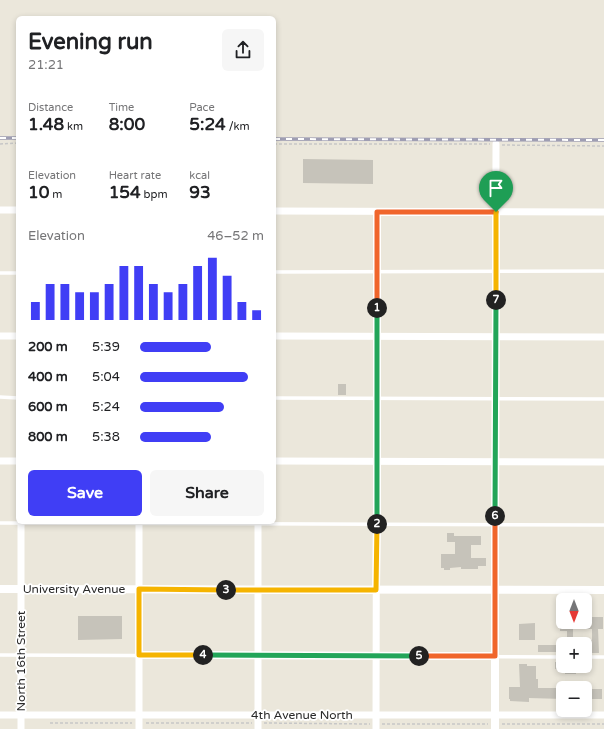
<!DOCTYPE html>
<meta charset="utf-8">
<style>
body{margin:0;font-family:"Varela Round",sans-serif;background:#f6f6f6;color:#202124;height:100vh;display:flex;flex-direction:column;font-size:15px;white-space:nowrap}
*{box-sizing:border-box;margin:0}
p{font-size:13px;color:#757577}
.icon{flex:none;width:22px;height:22px;fill:none;stroke:currentColor;stroke-width:2;stroke-linecap:round;stroke-linejoin:round}
.map{position:relative;flex:1;overflow:hidden}
.panel{position:absolute;left:16px;top:16px;width:260px;height:508px;display:flex;flex-direction:column;background:#fff;border-radius:6px;box-shadow:0 2px 6px #0003}
.panel>*{flex:none}
.needle{width:26px;rotate:180deg}
.buttons{position:absolute;left:556px;top:593px;display:grid;gap:8px}
.buttons a{display:grid;place-items:center;width:36px;height:36px;border-radius:6px;background:#fff;box-shadow:0 2px 6px #0003;font-size:20px}
.pin{position:absolute;display:grid;place-items:center;width:34px;height:34px;color:#fff;margin:-41px -17px;border-radius:50% 50% 50% 0;rotate:-45deg;box-shadow:0 0 4px #0007}
.pin .icon{rotate:45deg}
.km{position:absolute;width:20px;height:20px;margin:-10px;border-radius:50%;background:#222;color:#fff;font-size:11px;line-height:20px;text-align:center}
.round{display:grid;place-items:center;flex:none;width:42px;height:42px;border-radius:6px;background:#f6f6f6}
.head{display:flex;align-items:center;justify-content:space-between;height:68px;padding:0 12px}
h1{font-size:22px;font-weight:700;line-height:30px}
.metrics{display:grid;grid-template-columns:repeat(3,1fr);gap:6px;height:68px;padding:4px 12px}
.metrics div{display:grid;align-content:center}
.metrics b{font-size:17px;font-weight:700}
.metrics small{font-size:11px;font-weight:400}
.metrics p{font-size:11px}
.chart{height:112px;padding:8px 12px}
.chart p{display:flex;justify-content:space-between}
.chart svg{width:100%;height:72px;margin-top:4px;stroke:#403ef5;stroke-width:6}
.cta{display:flex;gap:8px;margin-top:auto;padding:8px 12px}
.cta a{flex:1;height:46px;border-radius:6px;background:#403ef5;color:#fff;font-size:16px;font-weight:700;line-height:46px;text-align:center}
.cta a+a{background:#f6f6f6;color:#202124}
ul{padding:0 12px;list-style:none;font-size:13px}
li{display:grid;grid-template-columns:64px 48px 1fr;align-items:center;height:30px}
li i{height:10px;border-radius:5px;background:#403ef5}
.map>svg:first-child{display:block}
.building{fill:#c6c3ba}
.lines{fill:none;stroke-linecap:round;stroke-linejoin:round}
.path{stroke:#c7c7c7;stroke-width:1.5;stroke-dasharray:3 2;stroke-linecap:butt}
.service{stroke:#fff;stroke-width:3.5}
.minor{stroke:#fff;stroke-width:7}
.tertiary{stroke:#fff;stroke-width:8}
.rail-casing{stroke:#9f9eb3;stroke-width:3.5}
.rail{stroke:#fff;stroke-width:2;stroke-dasharray:6;stroke-linecap:butt}
.split-1-casing{stroke:#fff;stroke-width:8}
.split-2-casing{stroke:#fff;stroke-width:8}
.split-3-casing{stroke:#fff;stroke-width:8}
.split-4-casing{stroke:#fff;stroke-width:8}
.split-5-casing{stroke:#fff;stroke-width:8}
.split-6-casing{stroke:#fff;stroke-width:8}
.split-7-casing{stroke:#fff;stroke-width:8}
.split-8-casing{stroke:#fff;stroke-width:8}
.split-1{stroke:#f0652b;stroke-width:5}
.split-2{stroke:#22a559;stroke-width:5}
.split-3{stroke:#f5b400;stroke-width:5}
.split-4{stroke:#f5b400;stroke-width:5}
.split-5{stroke:#22a559;stroke-width:5}
.split-6{stroke:#f0652b;stroke-width:5}
.split-7{stroke:#22a559;stroke-width:5}
.split-8{stroke:#f5b400;stroke-width:5}
.labels{text-anchor:middle;stroke-width:3.5;stroke-linejoin:round;paint-order:stroke}
.street-label{font-size:12px;fill:#292929;stroke:#fff}
</style>
<div class="map">
<svg width="604" height="729" viewBox="0 0 604 729">
<rect width="100%" height="100%" fill="#ebe7db"/>
<g class="building">
<polygon points="303,159 373,160 373,184 303,183"/>
<rect x="338" y="384" width="8" height="11"/>
<polygon points="447,533 454,533 454,536 481,536 481,545 471,545 471,558 486,558 486,566 478,566 478,569 461,569 461,567 450,568 450,570 444,570 444,568 441,568 441,554 455,554 455,542 447,542"/>
<polygon points="78,616 122,616 122,639 78,640"/>
<polygon points="585,617 603,617 603,629 598,629 599,653 590,653 590,640 592,640 592,629 585,629 585,628 573,628 573,642 567,642 567,631 560,631 560,622 585,622"/>
<polygon points="535,623 535,640 519,640 519,624"/>
<rect x="538" y="645" width="18" height="7"/>
<polygon points="555,662 563,662 563,670 555,669"/>
<polygon points="519,664 527,664 527,666 536,666 536,679 538,679 538,688 563,688 563,699 529,698 529,702 510,701 510,699 509,699 509,687 520,687"/>
<rect x="565" y="666" width="11" height="8"/>
<rect x="590" y="689" width="12" height="10"/>
</g>
<g class="lines">
<g class="path">
<polyline points="0,144 18,143"/>
<polyline points="274,144 490,144"/>
<polyline points="502,145 604,146"/>
<polyline points="50,723 132,723"/>
<polyline points="146,723 252,723"/>
<polyline points="264,723 370,724"/>
<polyline points="382,724 488,724"/>
<polyline points="502,724 604,724"/>
</g>
<g class="service">
<polyline points="274,272 604,271"/>
<polyline points="0,273 18,273"/>
<polyline points="0,397 18,398"/>
<polyline points="274,398 604,399"/>
<polyline points="0,523 604,525"/>
<polyline points="0,655 563,657"/>
<polyline points="585,657 604,657"/>
</g>
<g class="minor">
<polyline points="0,210 18,210"/>
<polyline points="274,211 604,212"/>
<polyline points="0,336 18,336"/>
<polyline points="274,336 604,337"/>
<polyline points="0,461 18,461"/>
<polyline points="274,461 604,462"/>
<polyline points="258,522 258,729"/>
<polyline points="495,591 496,144"/>
<polyline points="0,715 604,715"/>
<polyline points="21,729 21,522"/>
<polyline points="139,729 139,522"/>
<polyline points="376,729 377,212"/>
</g>
<g class="tertiary">
<polyline points="0,589 604,590"/>
<polyline points="495,729 495,591"/>
</g>
<g class="rail-casing">
<g id="rail">
<polyline points="0,138 18,138"/>
<polyline points="274,139 604,140"/>
</g>
</g>
<use href="#rail" class="rail"/>
</g>
<g class="lines">
<g class="split-1-casing">
<polyline id="split-1" points="377,308 377,212 496,212"/>
</g>
<g class="split-2-casing">
<polyline id="split-2" points="377,524 377,308"/>
</g>
<g class="split-3-casing">
<polyline id="split-3" points="226,590 376,590 377,524"/>
</g>
<g class="split-4-casing">
<polyline id="split-4" points="203,655 139,655 139,589 226,590"/>
</g>
<g class="split-5-casing">
<polyline id="split-5" points="203,655 419,656"/>
</g>
<g class="split-6-casing">
<polyline id="split-6" points="419,656 495,656 495,516"/>
</g>
<g class="split-7-casing">
<polyline id="split-7" points="495,516 496,300"/>
</g>
<g class="split-8-casing">
<polyline id="split-8" points="496,300 496,212"/>
</g>
<use href="#split-1" class="split-1"/>
<use href="#split-2" class="split-2"/>
<use href="#split-3" class="split-3"/>
<use href="#split-4" class="split-4"/>
<use href="#split-5" class="split-5"/>
<use href="#split-6" class="split-6"/>
<use href="#split-7" class="split-7"/>
<use href="#split-8" class="split-8"/>
</g>
<g class="labels">
<g class="street-label">
<text x="74" y="593">University Avenue</text>
<text transform="translate(21 661) rotate(-90)" y="4">North 16th Street</text>
<text x="302" y="719">4th Avenue North</text>
</g>
</g>
</svg>
<div class="buttons">
<a><svg class="needle" viewBox="-14 -14 28 28"><path d="M0-13l5 13h-10z" fill="#e53935"/><path d="M0 13l5-13h-10z" fill="#757577"/></svg></a>
<a>+</a>
<a>−</a>
</div>
<div class="pin" style="left:496px;top:212px;background:#1e9e55"><svg class="icon" aria-label="arrive" viewBox="0 0 24 24"><path d="M6 21V4h12l-3 4 3 4H6"/></svg></div>
<b class="km" style="left:377px;top:308px">1</b>
<b class="km" style="left:377px;top:524px">2</b>
<b class="km" style="left:226px;top:590px">3</b>
<b class="km" style="left:203px;top:655px">4</b>
<b class="km" style="left:419px;top:656px">5</b>
<b class="km" style="left:495px;top:516px">6</b>
<b class="km" style="left:496px;top:300px">7</b>
<section class="panel">
<div class="head"><div><h1>Evening run</h1><p>21:21</p></div><a class="round"><svg class="icon" aria-label="share" viewBox="0 0 24 24"><path d="M12 15V3M7 8l5-5 5 5M5 13v7h14v-7"/></svg></a></div>
<div class="metrics">
<div><p>Distance</p><b>1.48<small> km</small></b></div>
<div><p>Time</p><b>8:00</b></div>
<div><p>Pace</p><b>5:24<small> /km</small></b></div>
</div>
<div class="metrics">
<div><p>Elevation</p><b>10<small> m</small></b></div>
<div><p>Heart rate</p><b>154<small> bpm</small></b></div>
<div><p>kcal</p><b>93</b></div>
</div>
<div class="chart"><p><span>Elevation</span>46–52 m</p>
<svg viewBox="0 0 160 44" preserveAspectRatio="none"><path d="M5 44V33M15 44V22M25 44V22M35 44V27M45 44V27M55 44V22M65 44V11M75 44V11M85 44V22M95 44V27M105 44V22M115 44V11M125 44V6M135 44V17M145 44V33M155 44V38"/></svg>
</div>
<ul>
<li><b>200 m</b>5:39<i style="width:57%"></i></li>
<li><b>400 m</b>5:04<i style="width:87%"></i></li>
<li><b>600 m</b>5:24<i style="width:68%"></i></li>
<li><b>800 m</b>5:38<i style="width:57%"></i></li>
</ul>
<div class="cta"><a>Save</a><a>Share</a></div>
</section>
</div>
